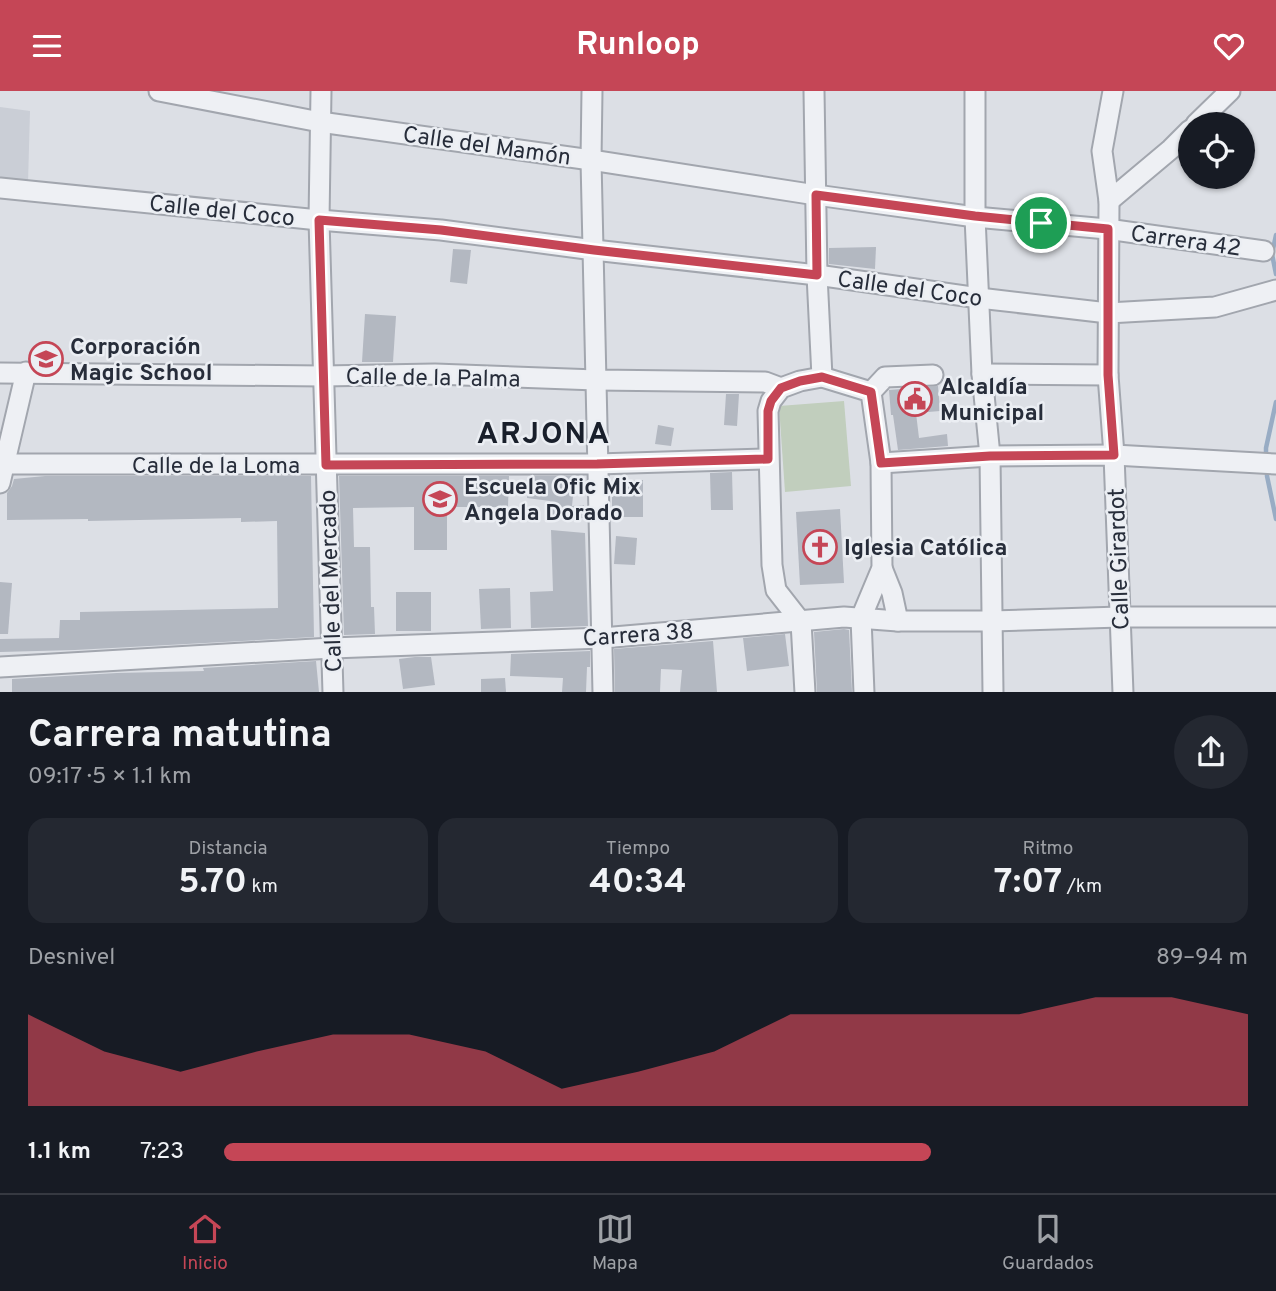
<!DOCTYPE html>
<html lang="es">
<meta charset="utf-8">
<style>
body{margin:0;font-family:Overpass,sans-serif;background:#242831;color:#f1f3f6;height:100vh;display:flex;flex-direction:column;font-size:26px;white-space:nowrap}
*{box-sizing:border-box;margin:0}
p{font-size:23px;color:#9ea1a6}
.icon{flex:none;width:38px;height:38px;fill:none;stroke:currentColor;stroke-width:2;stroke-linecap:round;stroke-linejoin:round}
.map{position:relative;height:601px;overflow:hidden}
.details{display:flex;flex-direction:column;background:#171b24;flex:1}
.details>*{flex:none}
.controls{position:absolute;left:1178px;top:21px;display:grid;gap:14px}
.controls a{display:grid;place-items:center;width:77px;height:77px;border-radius:50%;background:#171b24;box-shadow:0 2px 5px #0004;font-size:35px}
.pin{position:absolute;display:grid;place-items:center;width:60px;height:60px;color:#fff;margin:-30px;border:4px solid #fff;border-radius:50%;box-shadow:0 2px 7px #0007}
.round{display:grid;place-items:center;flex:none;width:74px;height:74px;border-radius:37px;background:#242831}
.summary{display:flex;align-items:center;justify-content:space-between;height:119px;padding:0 28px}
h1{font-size:38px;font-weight:700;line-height:52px}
.stats{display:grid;grid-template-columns:repeat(3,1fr);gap:10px;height:119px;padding:7px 28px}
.stats div{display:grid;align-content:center;border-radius:18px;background:#242831;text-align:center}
.stats b{font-size:35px;font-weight:700}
.stats small{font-size:19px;font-weight:400}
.stats p{font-size:19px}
.chart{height:196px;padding:14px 28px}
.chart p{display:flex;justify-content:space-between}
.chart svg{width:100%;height:126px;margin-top:7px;fill:#c54656;opacity:.7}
ul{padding:0 28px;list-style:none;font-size:23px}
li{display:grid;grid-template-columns:112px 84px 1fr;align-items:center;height:52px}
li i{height:18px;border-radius:9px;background:#c54656}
header{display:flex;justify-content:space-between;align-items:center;height:91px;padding:0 28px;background:#c54656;color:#fff;font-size:32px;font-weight:700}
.menu{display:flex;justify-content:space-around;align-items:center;height:98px;border-top:2px solid #363941;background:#171b24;font-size:19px;color:#9ea1a6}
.menu a{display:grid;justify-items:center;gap:4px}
.menu .current{color:#c54656}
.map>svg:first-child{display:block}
.built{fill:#caced6}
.green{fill:#c1cebd}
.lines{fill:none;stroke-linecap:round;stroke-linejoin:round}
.stream{stroke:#98acc4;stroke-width:4.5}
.building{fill:#b3b8c1}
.minor-casing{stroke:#a2a6ae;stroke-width:23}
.minor{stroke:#eef0f4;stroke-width:19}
.route-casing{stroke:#fff;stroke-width:14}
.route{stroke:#c54656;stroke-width:9}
.labels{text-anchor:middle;stroke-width:5;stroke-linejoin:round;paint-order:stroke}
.street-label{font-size:23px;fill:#272d3a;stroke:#ebeef3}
.poi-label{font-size:23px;font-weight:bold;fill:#272d3a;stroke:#ebeef3;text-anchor:start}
.district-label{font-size:30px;font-weight:bold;letter-spacing:2px;fill:#191f2b;stroke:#ebeef3}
</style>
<header><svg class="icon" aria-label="menu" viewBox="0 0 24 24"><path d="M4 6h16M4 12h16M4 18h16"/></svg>Runloop<svg class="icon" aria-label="heart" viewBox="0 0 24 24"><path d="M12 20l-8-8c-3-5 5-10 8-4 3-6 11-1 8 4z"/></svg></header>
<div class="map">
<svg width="1276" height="602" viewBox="0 0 1276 602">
<rect width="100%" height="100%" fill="#dcdfe5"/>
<polygon class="built" points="0,16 30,20 28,92 0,89"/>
<polygon class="green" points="844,310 851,395 785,401 779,315"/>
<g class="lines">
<g class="stream">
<polyline points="1276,144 1272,163 1276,183"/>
<polyline points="1266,369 1266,357 1276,311"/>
<polyline points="1267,378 1267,385 1276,428"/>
</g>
</g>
<g class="building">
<polygon points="876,156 875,178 829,173 829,157"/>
<polygon points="453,158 471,159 467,193 450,191"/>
<polygon points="365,223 396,225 393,271 362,271"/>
<polygon points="938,295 940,320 916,322 919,347 947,343 948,355 898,359 893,324 891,324 889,299"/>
<polygon points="726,303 739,303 737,335 724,334"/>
<polygon points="658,334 674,337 671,355 655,353"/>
<polygon points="732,381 733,419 711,419 710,382"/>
<polygon points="45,385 311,385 314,546 75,559 0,561 0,548 59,547 60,529 80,529 80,521 278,517 277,430 241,431 241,427 88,430 88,428 7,429 7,402 12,395 14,388"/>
<polygon points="339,385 509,385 508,416 447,416 447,459 414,459 414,416 353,417 354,456 370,456 371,516 374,516 375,543 344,544"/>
<polygon points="530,385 575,385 572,415 584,414 585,427 551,428 550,410 527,407"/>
<polygon points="643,389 643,426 612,426 612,390"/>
<polygon points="840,418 844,492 800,494 796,421"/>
<polygon points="551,439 585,442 588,535 531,537 530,501 553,500"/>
<polygon points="616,445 637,447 635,474 614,473"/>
<polygon points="0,491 12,492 8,543 0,543"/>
<polygon points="510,497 511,537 481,538 479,498"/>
<rect x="396" y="501" width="35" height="39"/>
<polygon points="844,538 849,539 852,601 817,601 814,541"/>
<polygon points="785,543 789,575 747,580 743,547"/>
<polygon points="713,550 717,601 680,601 682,579 661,578 660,601 615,601 614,558"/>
<polygon points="590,560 590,576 587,576 586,601 562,601 563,587 510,585 511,563"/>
<polygon points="415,566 431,566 435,594 403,598 399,568"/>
<polygon points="316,570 319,601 12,601 12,588 117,582 204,580 203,577"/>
<polygon points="505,587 506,601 481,601 481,588"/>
</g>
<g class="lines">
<g class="minor-casing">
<g id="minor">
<polyline points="159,0 320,31 591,69 816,104 975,126 1107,138 1264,160"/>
<polyline points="321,0 319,129 333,602"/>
<polyline points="592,0 591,69 603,602"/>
<polyline points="814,0 817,184 822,286"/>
<polyline points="975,0 975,126 982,283 990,365 993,602"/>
<polyline points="1113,0 1102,60 1109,110 1108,284 1114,364 1123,602"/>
<polyline points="1196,33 1230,0"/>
<polyline points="0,97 319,129 441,139 594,159 817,184 979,207 1108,222 1215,216 1276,199"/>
<polyline points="1109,110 1171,58 1190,39"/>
<polyline points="0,282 323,285 435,283 596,289 765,291 781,297"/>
<polyline points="982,283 1108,284"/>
<polyline points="871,301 885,286 933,284"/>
<polyline points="881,372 990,365 1114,364 1276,373"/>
<polyline points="0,373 597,373 768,368"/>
<polyline points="0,392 26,281"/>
<polyline points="882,477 892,502 898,530"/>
<polyline points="0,576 332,557 602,547 844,526 898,530 991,530 1120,526 1276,526"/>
<polyline points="805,602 801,531 776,499 772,474 768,320 771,310 781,297 800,290 822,286 871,301 881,372 882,477 861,527 864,602"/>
</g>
</g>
<use href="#minor" class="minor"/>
</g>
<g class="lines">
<g class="route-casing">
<polygon id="route" points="816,104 975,125 1108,138 1108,284 1114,364 990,365 881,372 871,301 822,286 800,290 781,297 771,310 768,320 768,368 597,373 326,374 319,129 441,139 594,159 817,184"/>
</g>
<use href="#route" class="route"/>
</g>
<defs>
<g id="school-ring" transform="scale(1.75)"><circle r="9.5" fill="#ebeef3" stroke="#c54656" stroke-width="1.5"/><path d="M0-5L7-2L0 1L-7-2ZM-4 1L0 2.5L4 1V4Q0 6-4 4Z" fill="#c54656"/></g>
<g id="civic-ring" transform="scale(1.75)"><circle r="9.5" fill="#ebeef3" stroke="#c54656" stroke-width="1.5"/><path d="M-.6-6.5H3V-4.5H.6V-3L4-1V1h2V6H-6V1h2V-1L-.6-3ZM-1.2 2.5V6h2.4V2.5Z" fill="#c54656"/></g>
<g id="church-ring" transform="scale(1.75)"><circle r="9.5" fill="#ebeef3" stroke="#c54656" stroke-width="1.5"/><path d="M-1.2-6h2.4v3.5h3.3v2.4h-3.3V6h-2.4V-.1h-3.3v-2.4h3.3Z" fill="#c54656"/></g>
</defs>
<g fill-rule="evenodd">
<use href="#school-ring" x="46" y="268"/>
<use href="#civic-ring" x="915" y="308"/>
<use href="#school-ring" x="440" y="408"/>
<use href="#church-ring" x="820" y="456"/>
</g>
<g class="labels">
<g class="street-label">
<text transform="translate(487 54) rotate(8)" y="8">Calle del Mamón</text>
<text transform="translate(222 119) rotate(6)" y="8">Calle del Coco</text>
<text transform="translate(1186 149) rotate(8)" y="8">Carrera 42</text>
<text transform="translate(910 197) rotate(8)" y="8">Calle del Coco</text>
<text transform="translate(433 286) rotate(1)" y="8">Calle de la Palma</text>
<text x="216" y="382">Calle de la Loma</text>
<text transform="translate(1118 468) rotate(-92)" y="8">Calle Girardot</text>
<text transform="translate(330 490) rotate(-92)" y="8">Calle del Mercado</text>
<text transform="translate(638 543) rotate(-4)" y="8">Carrera 38</text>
</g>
<g class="poi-label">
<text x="70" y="263">Corporación<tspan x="70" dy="26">Magic School</tspan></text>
<text x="940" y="303">Alcaldía<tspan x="940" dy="26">Municipal</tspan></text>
<text x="464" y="403">Escuela Ofic Mix<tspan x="464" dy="26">Angela Dorado</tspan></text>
<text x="844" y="464">Iglesia Católica</text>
</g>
<g class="district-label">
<text x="544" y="352">ARJONA</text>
</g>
</g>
</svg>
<div class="controls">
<a><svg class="icon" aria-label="locate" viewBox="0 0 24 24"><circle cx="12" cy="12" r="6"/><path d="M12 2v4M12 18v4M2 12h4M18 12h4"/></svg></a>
</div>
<div class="pin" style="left:1041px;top:132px;background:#1e9e55"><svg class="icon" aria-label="arrive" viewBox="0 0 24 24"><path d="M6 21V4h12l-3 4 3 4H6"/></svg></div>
</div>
<section class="details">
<div class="summary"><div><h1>Carrera matutina</h1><p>09:17 · 5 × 1.1 km</p></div><a class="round"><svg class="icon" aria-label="share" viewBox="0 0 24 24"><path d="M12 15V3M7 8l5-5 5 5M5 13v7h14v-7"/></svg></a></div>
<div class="stats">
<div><p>Distancia</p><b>5.70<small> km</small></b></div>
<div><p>Tiempo</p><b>40:34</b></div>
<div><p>Ritmo</p><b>7:07<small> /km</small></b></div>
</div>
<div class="chart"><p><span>Desnivel</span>89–94 m</p>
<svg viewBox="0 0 160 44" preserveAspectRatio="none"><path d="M0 44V12L10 25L20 32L30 25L40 19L50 19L60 25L70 38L80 32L90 25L100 12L110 12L120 12L130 12L140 6L150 6L160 12V44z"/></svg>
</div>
<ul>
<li><b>1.1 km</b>7:23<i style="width:69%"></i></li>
</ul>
</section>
<nav class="menu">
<a class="current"><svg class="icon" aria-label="home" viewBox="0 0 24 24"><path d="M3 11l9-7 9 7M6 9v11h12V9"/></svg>Inicio</a>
<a><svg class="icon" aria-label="map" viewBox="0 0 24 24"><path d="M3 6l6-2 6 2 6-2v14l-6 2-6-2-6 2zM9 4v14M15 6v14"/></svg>Mapa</a>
<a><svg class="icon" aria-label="saved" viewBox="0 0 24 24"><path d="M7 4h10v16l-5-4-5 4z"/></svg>Guardados</a>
</nav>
